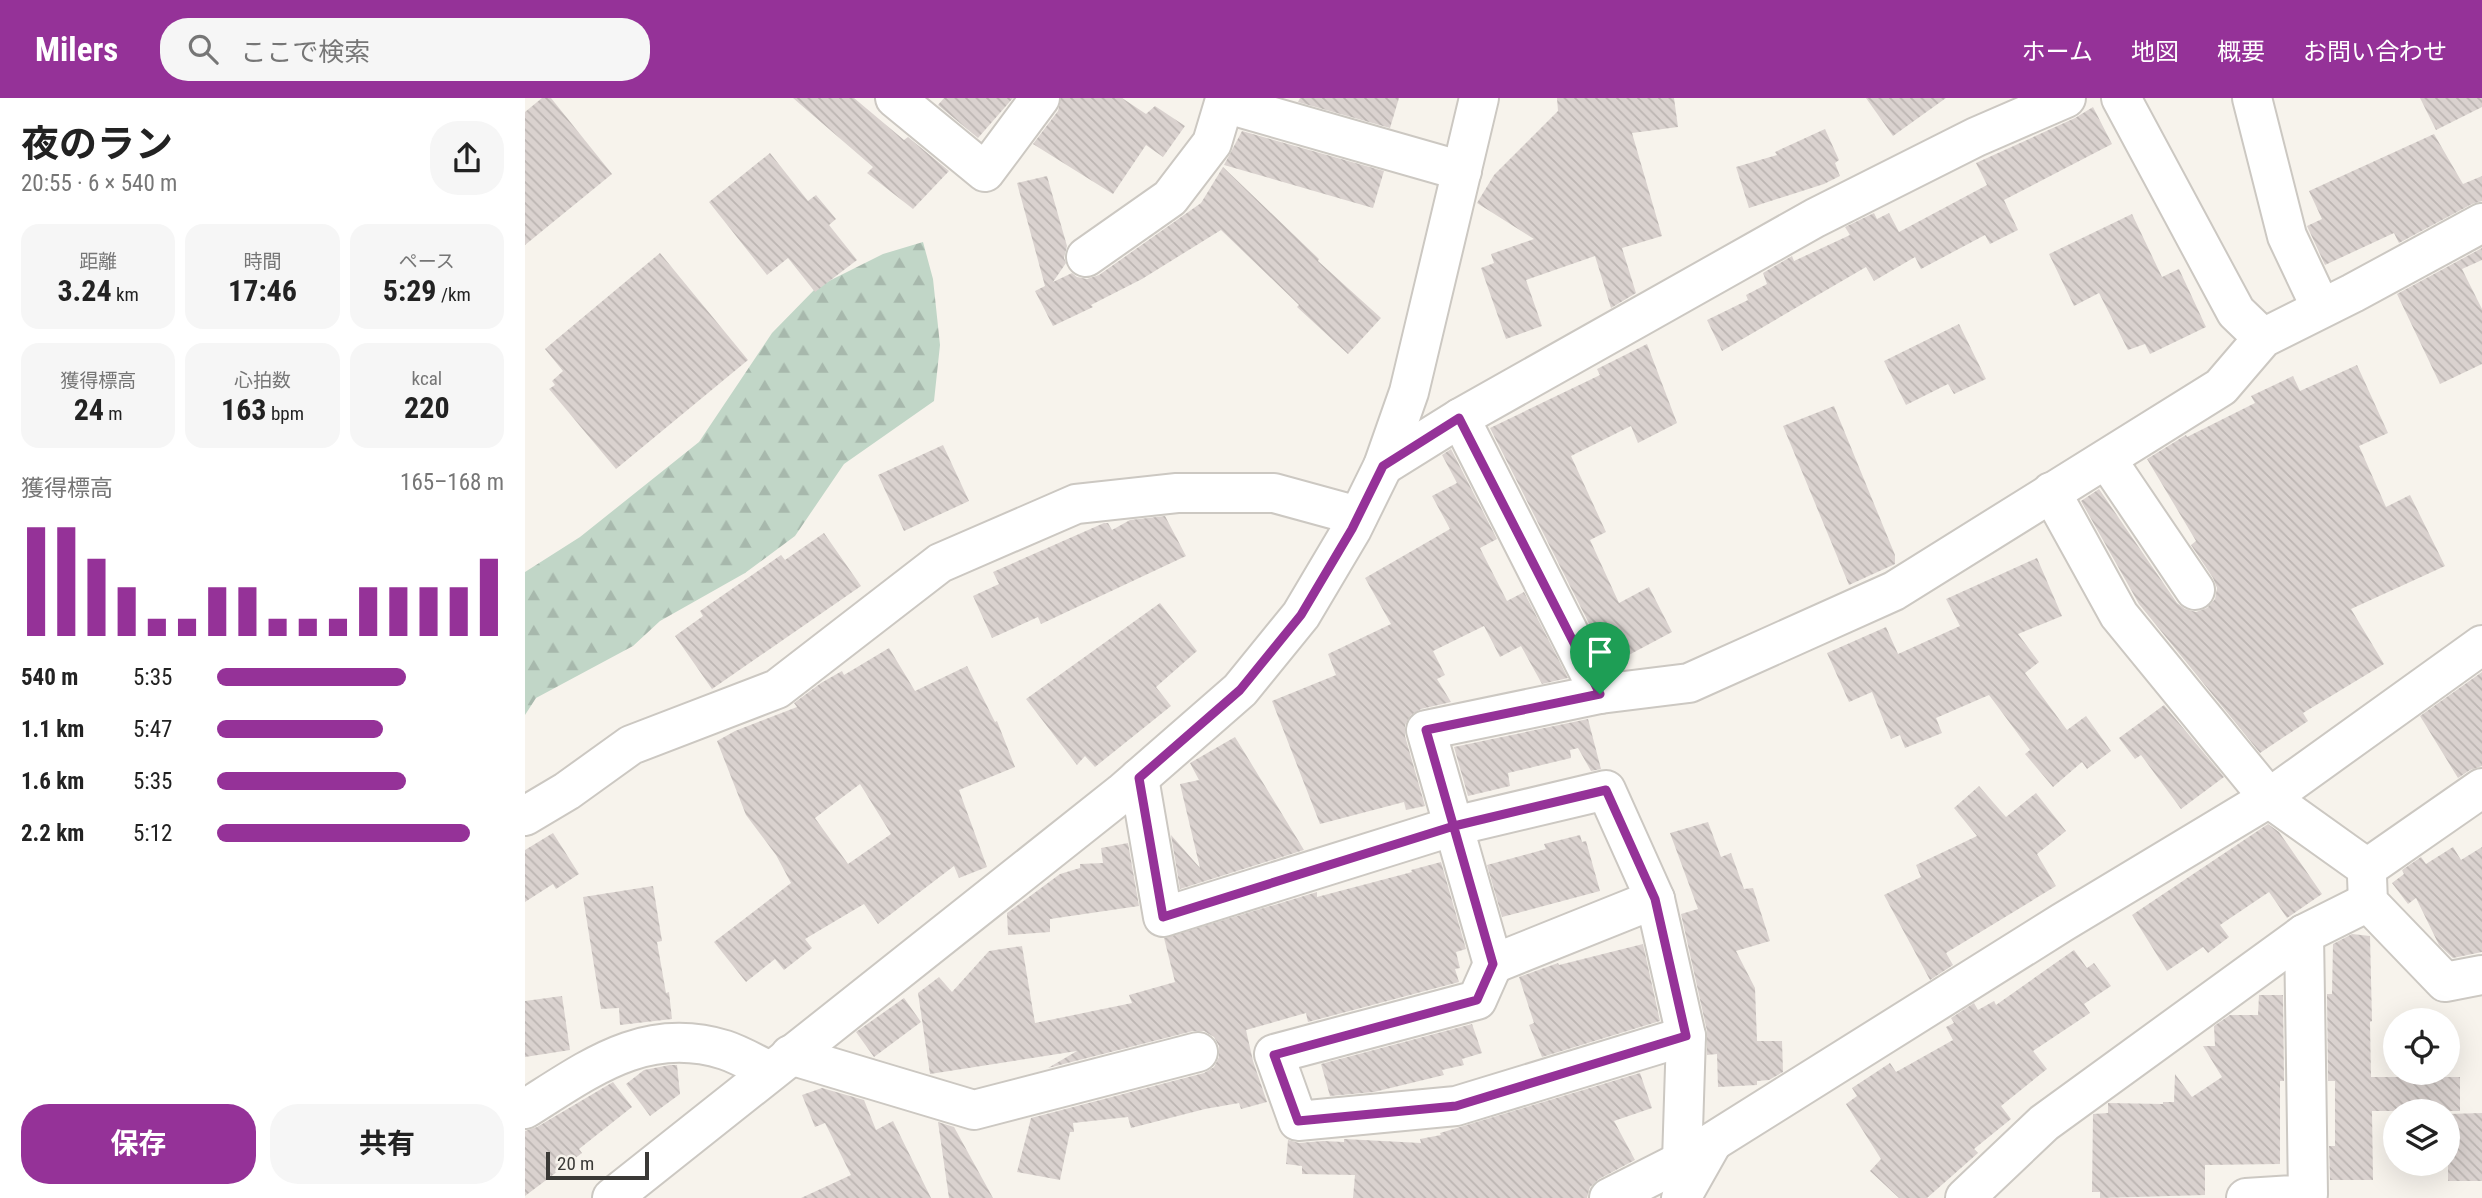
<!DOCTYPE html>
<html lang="ja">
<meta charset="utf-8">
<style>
body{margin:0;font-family:"Roboto Condensed","Noto Sans JP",sans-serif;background:#f6f6f6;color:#222;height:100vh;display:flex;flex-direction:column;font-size:26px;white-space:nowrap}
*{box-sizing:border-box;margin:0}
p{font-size:23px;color:#767676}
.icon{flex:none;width:38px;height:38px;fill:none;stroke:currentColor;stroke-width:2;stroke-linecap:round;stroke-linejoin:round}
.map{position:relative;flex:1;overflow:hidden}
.details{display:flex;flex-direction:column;background:#fff;width:525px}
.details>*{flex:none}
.tools{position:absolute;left:1858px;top:910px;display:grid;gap:14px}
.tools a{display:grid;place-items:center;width:77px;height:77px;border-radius:50%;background:#fff;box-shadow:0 7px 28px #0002;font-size:35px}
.scale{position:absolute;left:21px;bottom:18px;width:103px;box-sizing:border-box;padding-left:7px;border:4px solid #3a3936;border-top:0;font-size:19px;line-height:24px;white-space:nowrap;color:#3a3936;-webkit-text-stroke:5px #f7f3ec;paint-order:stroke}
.pin{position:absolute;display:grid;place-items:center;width:60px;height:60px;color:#fff;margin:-72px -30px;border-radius:50% 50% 50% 0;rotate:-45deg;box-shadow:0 0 7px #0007}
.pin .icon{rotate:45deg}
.round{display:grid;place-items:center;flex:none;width:74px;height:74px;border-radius:28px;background:#f6f6f6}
.head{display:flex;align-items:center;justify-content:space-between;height:119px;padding:0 21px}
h1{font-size:38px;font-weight:700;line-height:52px}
.figures{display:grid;grid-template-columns:repeat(3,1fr);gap:10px;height:119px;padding:7px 21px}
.figures div{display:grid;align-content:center;border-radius:18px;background:#f6f6f6;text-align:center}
.figures b{font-size:30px;font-weight:700}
.figures small{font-size:19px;font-weight:400}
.figures p{font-size:19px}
.chart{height:196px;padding:14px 21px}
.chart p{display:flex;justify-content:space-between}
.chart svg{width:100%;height:126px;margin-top:7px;stroke:#953298;stroke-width:6}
.cta{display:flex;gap:14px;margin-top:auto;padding:14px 21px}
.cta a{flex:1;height:80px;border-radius:28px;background:#953298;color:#fff;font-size:28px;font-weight:700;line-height:80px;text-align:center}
.cta a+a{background:#f6f6f6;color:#222}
ul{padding:0 21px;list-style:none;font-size:23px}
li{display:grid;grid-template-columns:112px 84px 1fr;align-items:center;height:52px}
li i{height:18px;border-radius:9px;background:#953298}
header{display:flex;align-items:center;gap:42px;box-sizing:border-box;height:98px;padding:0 35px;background:#953298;color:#fff}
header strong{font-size:33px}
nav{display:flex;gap:38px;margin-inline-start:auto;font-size:24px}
.search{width:490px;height:63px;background:#f6f6f6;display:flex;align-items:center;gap:18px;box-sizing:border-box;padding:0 24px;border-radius:28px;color:#767676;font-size:26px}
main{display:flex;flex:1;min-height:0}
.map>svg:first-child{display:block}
.forest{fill:url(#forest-firs)}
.building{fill:url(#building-back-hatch);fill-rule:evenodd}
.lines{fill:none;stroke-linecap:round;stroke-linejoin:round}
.minor-casing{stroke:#ccc8c2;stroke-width:42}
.tertiary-casing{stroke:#ccc8c2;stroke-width:42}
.minor{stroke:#fff;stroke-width:38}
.tertiary{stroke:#fff;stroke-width:38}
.route-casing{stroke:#fff;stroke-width:14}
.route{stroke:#953298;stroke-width:9}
</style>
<header>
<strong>Milers</strong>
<div class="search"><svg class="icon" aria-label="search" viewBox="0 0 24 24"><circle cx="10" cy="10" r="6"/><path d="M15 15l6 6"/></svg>ここで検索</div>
<nav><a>ホーム</a><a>地図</a><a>概要</a><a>お問い合わせ</a></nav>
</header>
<main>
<section class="details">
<div class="head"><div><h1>夜のラン</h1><p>20:55 · 6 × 540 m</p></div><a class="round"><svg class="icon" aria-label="share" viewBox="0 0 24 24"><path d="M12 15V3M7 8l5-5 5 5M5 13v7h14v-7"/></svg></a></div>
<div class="figures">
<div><p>距離</p><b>3.24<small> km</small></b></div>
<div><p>時間</p><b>17:46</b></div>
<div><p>ペース</p><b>5:29<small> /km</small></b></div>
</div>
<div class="figures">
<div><p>獲得標高</p><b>24<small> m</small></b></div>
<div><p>心拍数</p><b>163<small> bpm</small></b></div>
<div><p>kcal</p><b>220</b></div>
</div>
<div class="chart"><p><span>獲得標高</span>165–168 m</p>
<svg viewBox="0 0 160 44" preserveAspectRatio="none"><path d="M5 44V6M15 44V6M25 44V17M35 44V27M45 44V38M55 44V38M65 44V27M75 44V27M85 44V38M95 44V38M105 44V38M115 44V27M125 44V27M135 44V27M145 44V27M155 44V17"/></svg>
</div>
<ul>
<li><b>540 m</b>5:35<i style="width:66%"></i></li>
<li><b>1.1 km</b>5:47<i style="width:58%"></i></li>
<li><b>1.6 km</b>5:35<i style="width:66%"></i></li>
<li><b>2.2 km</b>5:12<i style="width:88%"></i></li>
</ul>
<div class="cta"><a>保存</a><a>共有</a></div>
</section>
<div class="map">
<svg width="1957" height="1100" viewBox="0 0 1957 1100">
<defs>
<pattern id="forest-firs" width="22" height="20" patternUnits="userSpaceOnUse" patternTransform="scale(1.75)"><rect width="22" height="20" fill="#c1d6c7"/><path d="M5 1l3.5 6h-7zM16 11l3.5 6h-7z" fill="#a7b8ac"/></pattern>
<pattern id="building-back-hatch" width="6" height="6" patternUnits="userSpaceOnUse" patternTransform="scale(1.75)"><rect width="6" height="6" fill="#dad2cf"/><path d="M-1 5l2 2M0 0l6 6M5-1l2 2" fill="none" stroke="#bcb5b2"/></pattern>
</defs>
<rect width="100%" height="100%" fill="#f7f3ec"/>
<polygon class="forest" points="398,144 408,181 415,247 409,303 319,366 270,438 220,475 135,523 108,548 11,600 0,617 0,474 55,439 174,344 247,235 292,189 358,156"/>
<g class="building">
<polygon points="17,0 26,0 87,76 0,147 0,14"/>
<polygon points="268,0 329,0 379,42 383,39 424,73 388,111 342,75 348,69"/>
<polygon points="419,0 488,0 453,40 413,7"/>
<polygon points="536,0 597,0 621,16 630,8 660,28 638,59 621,47 588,96 508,46 533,13"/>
<polygon points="775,0 874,0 865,30 773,4"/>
<polygon points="1032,0 1149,0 1153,29 1107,35 1137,138 1097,150 1111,195 1086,210 1070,158 1001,182 1017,228 981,241 956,170 969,165 966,156 1009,141 952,105 969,77 1033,13"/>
<polygon points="1341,0 1421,0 1368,38"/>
<polygon points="1895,0 1957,0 1957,9 1911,32"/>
<polygon points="1568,9 1587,46 1479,102 1493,132 1465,146 1460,137 1396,171 1390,159 1349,183 1341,169 1197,253 1182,222 1223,202 1221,197 1242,186 1238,175 1267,158 1269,163 1325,137 1320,129 1349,115 1352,121 1364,115 1374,134 1462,87 1451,65 1550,20"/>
<polygon points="1300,31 1314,62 1310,65 1315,78 1299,86 1224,110 1211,69 1252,57 1250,54"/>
<polygon points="717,33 859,73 848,110 699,67"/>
<polygon points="1909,36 1938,86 1957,78 1957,103 1947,106 1874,145 1869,135 1800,167 1782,128 1797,121 1784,93"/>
<polygon points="245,55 283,103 291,97 311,121 304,127 332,162 290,194 263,160 242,177 184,104"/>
<polygon points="698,69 794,161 793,163 856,220 823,256 772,209 774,207 696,132 617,181 566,207 568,209 528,228 510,193 520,188 492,85 522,78 542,148 539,160 541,165 528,184 547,175 552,179 562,181 574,177 676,105"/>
<polygon points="1607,116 1637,179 1654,171 1681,229 1625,256 1620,246 1603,252 1574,195 1549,208 1524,156"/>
<polygon points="1957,150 1957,162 1937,171 1957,211 1957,266 1915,286 1872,196"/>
<polygon points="135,155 223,262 91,371 24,291 30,287 27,283 38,273 20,251"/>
<polygon points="1434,226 1461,281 1429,296 1423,286 1381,307 1359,263"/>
<polygon points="1122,246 1152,325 1113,345 1106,328 1046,358 1081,434 1065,442 1094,505 1124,489 1147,534 1085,567 965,330 1075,277 1072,271"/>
<polygon points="1832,267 1863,335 1834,348 1861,409 1885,397 1920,468 1826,511 1859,566 1778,615 1783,623 1735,655 1614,506 1556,403 1574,391 1652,505 1660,511 1671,514 1682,510 1690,501 1692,490 1688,480 1666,447 1671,443 1622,361 1661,337 1662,339 1730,305 1726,298 1768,278 1775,293"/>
<polygon points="1309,308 1370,457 1370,466 1324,487 1258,328"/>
<polygon points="418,347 444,403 379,433 353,377"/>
<polygon points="926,351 972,441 955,450 982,503 999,494 1043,580 1017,586 996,548 975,559 959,528 908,553 920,577 912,581 926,604 896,611 886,617 880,627 880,638 900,708 881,712 879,704 795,726 747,603 811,577 803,556 866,526 840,480 925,431 907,398 932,385 917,357"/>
<polygon points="640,418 661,458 516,526 513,519 467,540 448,498 474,486 468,474 579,425 583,425 587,432 605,422"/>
<polygon points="299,435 336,488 187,591 150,538 178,518 175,513 256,457 260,462"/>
<polygon points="1512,460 1537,518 1493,536 1514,564 1500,575 1542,632 1561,618 1586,653 1562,671 1557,664 1528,689 1500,656 1505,652 1464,597 1411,620 1417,635 1380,650 1375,637 1366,641 1347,594 1324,604 1302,555 1361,529 1373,556 1435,528 1421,501"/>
<polygon points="635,505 672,553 631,589 646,608 570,669 560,658 552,667 501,601"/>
<path d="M364,550L390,593L442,568L470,624L472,623L490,669L434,692L462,769L434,780L429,768L353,826L339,806L280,841L287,850L259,872L250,861L221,884L189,844L266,785L251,757L221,717L192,643L210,633L272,609L269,605L296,585L317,573L319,577ZM335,686L366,736L323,766L290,720Z"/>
<polygon points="1957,574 1957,668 1945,672 1933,680 1895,618"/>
<polygon points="1639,607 1699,679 1656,711 1616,657 1610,661 1594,640"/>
<polygon points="1063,621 1076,671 1066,673 1053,650 1045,652 1046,660 983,675 985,688 943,698 929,649"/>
<polygon points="710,639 779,752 655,791 646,737 675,770 655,686 674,682 665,665"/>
<polygon points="1454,688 1481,719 1511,695 1541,733 1512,756 1531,788 1421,855 1428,867 1405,882 1359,797 1396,779 1391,767 1452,738 1429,710"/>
<polygon points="1183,724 1196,759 1206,755 1219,791 1228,790 1245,843 1211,853 1230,890 1232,943 1257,943 1258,974 1244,982 1232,983 1232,987 1193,989 1192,956 1182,957 1182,933 1156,816 1173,811 1145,735"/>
<polygon points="1743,726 1754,734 1797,796 1762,820 1744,794 1695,827 1704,839 1683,855 1678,849 1642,873 1607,817"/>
<polygon points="28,735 54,776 31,791 28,786 0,804 0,752"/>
<polygon points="1055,737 1057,744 1061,743 1075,793 977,819 962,767 1021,751 1019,746"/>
<polygon points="603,745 614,808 525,821 525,834 483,837 482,815 535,776 555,770 555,766 578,765 576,750"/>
<polygon points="1928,749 1936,762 1957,749 1957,854 1928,860 1914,847 1891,800 1883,806 1867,785 1879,776 1877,772 1896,759 1901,766"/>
<polygon points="916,764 941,851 931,854 935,870 930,871 934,884 783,924 781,915 721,932 728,963 742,1004 716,1011 714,1005 680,1011 606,1030 603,1019 548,1025 549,1034 545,1034 535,1082 492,1074 506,1020 679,975 689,969 694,959 694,948 689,939 679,933 668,933 523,970 552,953 405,976 393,895 414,879 427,894 464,853 497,848 510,925 607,905 604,897 650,884 639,840 792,794 792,799 887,774 886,772"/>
<polygon points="128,788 137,843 132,844 141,895 144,894 147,921 95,927 94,910 76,911 58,799"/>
<polygon points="1827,836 1845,838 1847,923 1845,924 1846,979 1935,979 1935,1013 1847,1013 1848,1082 1805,1082 1804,1048 1810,1048 1810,983 1803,983 1802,896 1807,896 1808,846"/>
<polygon points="1118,846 1135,923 1017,959 1004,927 1009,925 994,879 1033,865 1034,867"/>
<polygon points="1549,852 1562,870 1569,865 1586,888 1559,906 1565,915 1508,953 1522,971 1476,1008 1486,1021 1449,1051 1453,1055 1402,1100 1374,1100 1345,1073 1356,1061 1321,1006 1332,998 1327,990 1365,965 1371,974 1428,942 1421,929 1429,925 1426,920 1449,905 1453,912 1469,903 1471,907"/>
<polygon points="1734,897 1758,897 1759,983 1755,983 1755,1066 1680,1067 1680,1097 1575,1100 1575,1094 1567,1094 1568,1016 1583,1015 1583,1005 1638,1006 1638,1004 1649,1004 1650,976 1667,999 1697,979 1678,948 1690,948 1689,928 1705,917 1733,917"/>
<polygon points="37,898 45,952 0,959 0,903"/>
<polygon points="379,900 396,924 349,959 331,934"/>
<polygon points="947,926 957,955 937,961 939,967 917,972 919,977 849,994 805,998 796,966"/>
<polygon points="145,967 152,967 155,996 125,1018 101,986 119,972"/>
<polygon points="1115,975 1127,1010 1089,1023 1110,1062 1074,1081 1065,1089 1062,1100 828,1100 830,1077 777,1076 777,1068 761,1066 763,1042 774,1045 798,1043 819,1044 819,1041 896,1045 895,1041 916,1037 915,1035"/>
<polygon points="88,984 107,1009 54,1051 57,1055 0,1098 0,1033 12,1029"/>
<polygon points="297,990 339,1002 351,1032 368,1023 406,1100 276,1100 326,1077 300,1025 290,1029 277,997"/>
<polygon points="1957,1015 1957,1083 1923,1083 1923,1016"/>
<polygon points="413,1024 429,1029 468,1100 424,1100"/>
</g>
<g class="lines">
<g class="minor-casing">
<g id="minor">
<polyline points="370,0 460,74 515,0"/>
<polyline points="1596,0 1711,214 1738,240"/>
<polyline points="1727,0 1762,138 1796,210"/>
<polyline points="561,159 645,100 687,45 699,5 937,73"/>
<polyline points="935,320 1075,596"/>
<polyline points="1582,362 1670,492"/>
<polyline points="858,368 935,320 1290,120 1451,39 1541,0"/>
<polyline points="1526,394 1594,517 1744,700 1842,770"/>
<polyline points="614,680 638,819 929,728 1081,692 1130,801"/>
<polyline points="0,718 42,693 106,647 252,591 415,465 551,406 652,395 749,395 833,418"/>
<polyline points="1842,770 1957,690"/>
<polyline points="1842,779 1843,804 1920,884 1957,877"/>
<polyline points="968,866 952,902 749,956 773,1023 931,1008 1161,938"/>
<polyline points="265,957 449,1012 673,954"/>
<path d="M0,1011C64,971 120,927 200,952C215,957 230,966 245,973"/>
<polyline points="1157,1063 1161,938 1130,801 968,866 901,632 1075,596 1164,585 1369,493 1696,289 1738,240 1828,195 1957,125"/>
<polyline points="1084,1100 1157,1063 1538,824 1744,700 1957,547"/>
<polyline points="1156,1100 1186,1047"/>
<polyline points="1440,1100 1519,1025 1779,836 1843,804"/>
<polyline points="1721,1100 1783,1096 1779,836"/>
</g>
</g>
<g class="tertiary-casing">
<polyline id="tertiary" points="87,1100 597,695 715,592 776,517 827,431 858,368 884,294 954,0"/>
</g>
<use href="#minor" class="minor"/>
<use href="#tertiary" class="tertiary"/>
</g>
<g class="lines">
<g class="route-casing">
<polyline id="route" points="1075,596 934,320 858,368 827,431 776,517 715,592 614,680 638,819 929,728 1081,692 1130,801 1161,938 931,1008 773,1023 749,957 952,902 968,866 901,632 1075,596"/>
</g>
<use href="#route" class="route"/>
</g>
</svg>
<div class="tools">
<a><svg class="icon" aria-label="locate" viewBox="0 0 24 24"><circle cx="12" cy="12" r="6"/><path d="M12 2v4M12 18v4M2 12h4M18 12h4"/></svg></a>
<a><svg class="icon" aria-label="layers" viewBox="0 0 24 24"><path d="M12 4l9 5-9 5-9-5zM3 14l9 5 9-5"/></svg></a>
</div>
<div class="scale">20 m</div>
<div class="pin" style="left:1075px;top:596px;background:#1e9e55"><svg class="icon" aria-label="arrive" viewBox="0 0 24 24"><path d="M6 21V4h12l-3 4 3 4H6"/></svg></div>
</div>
</main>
